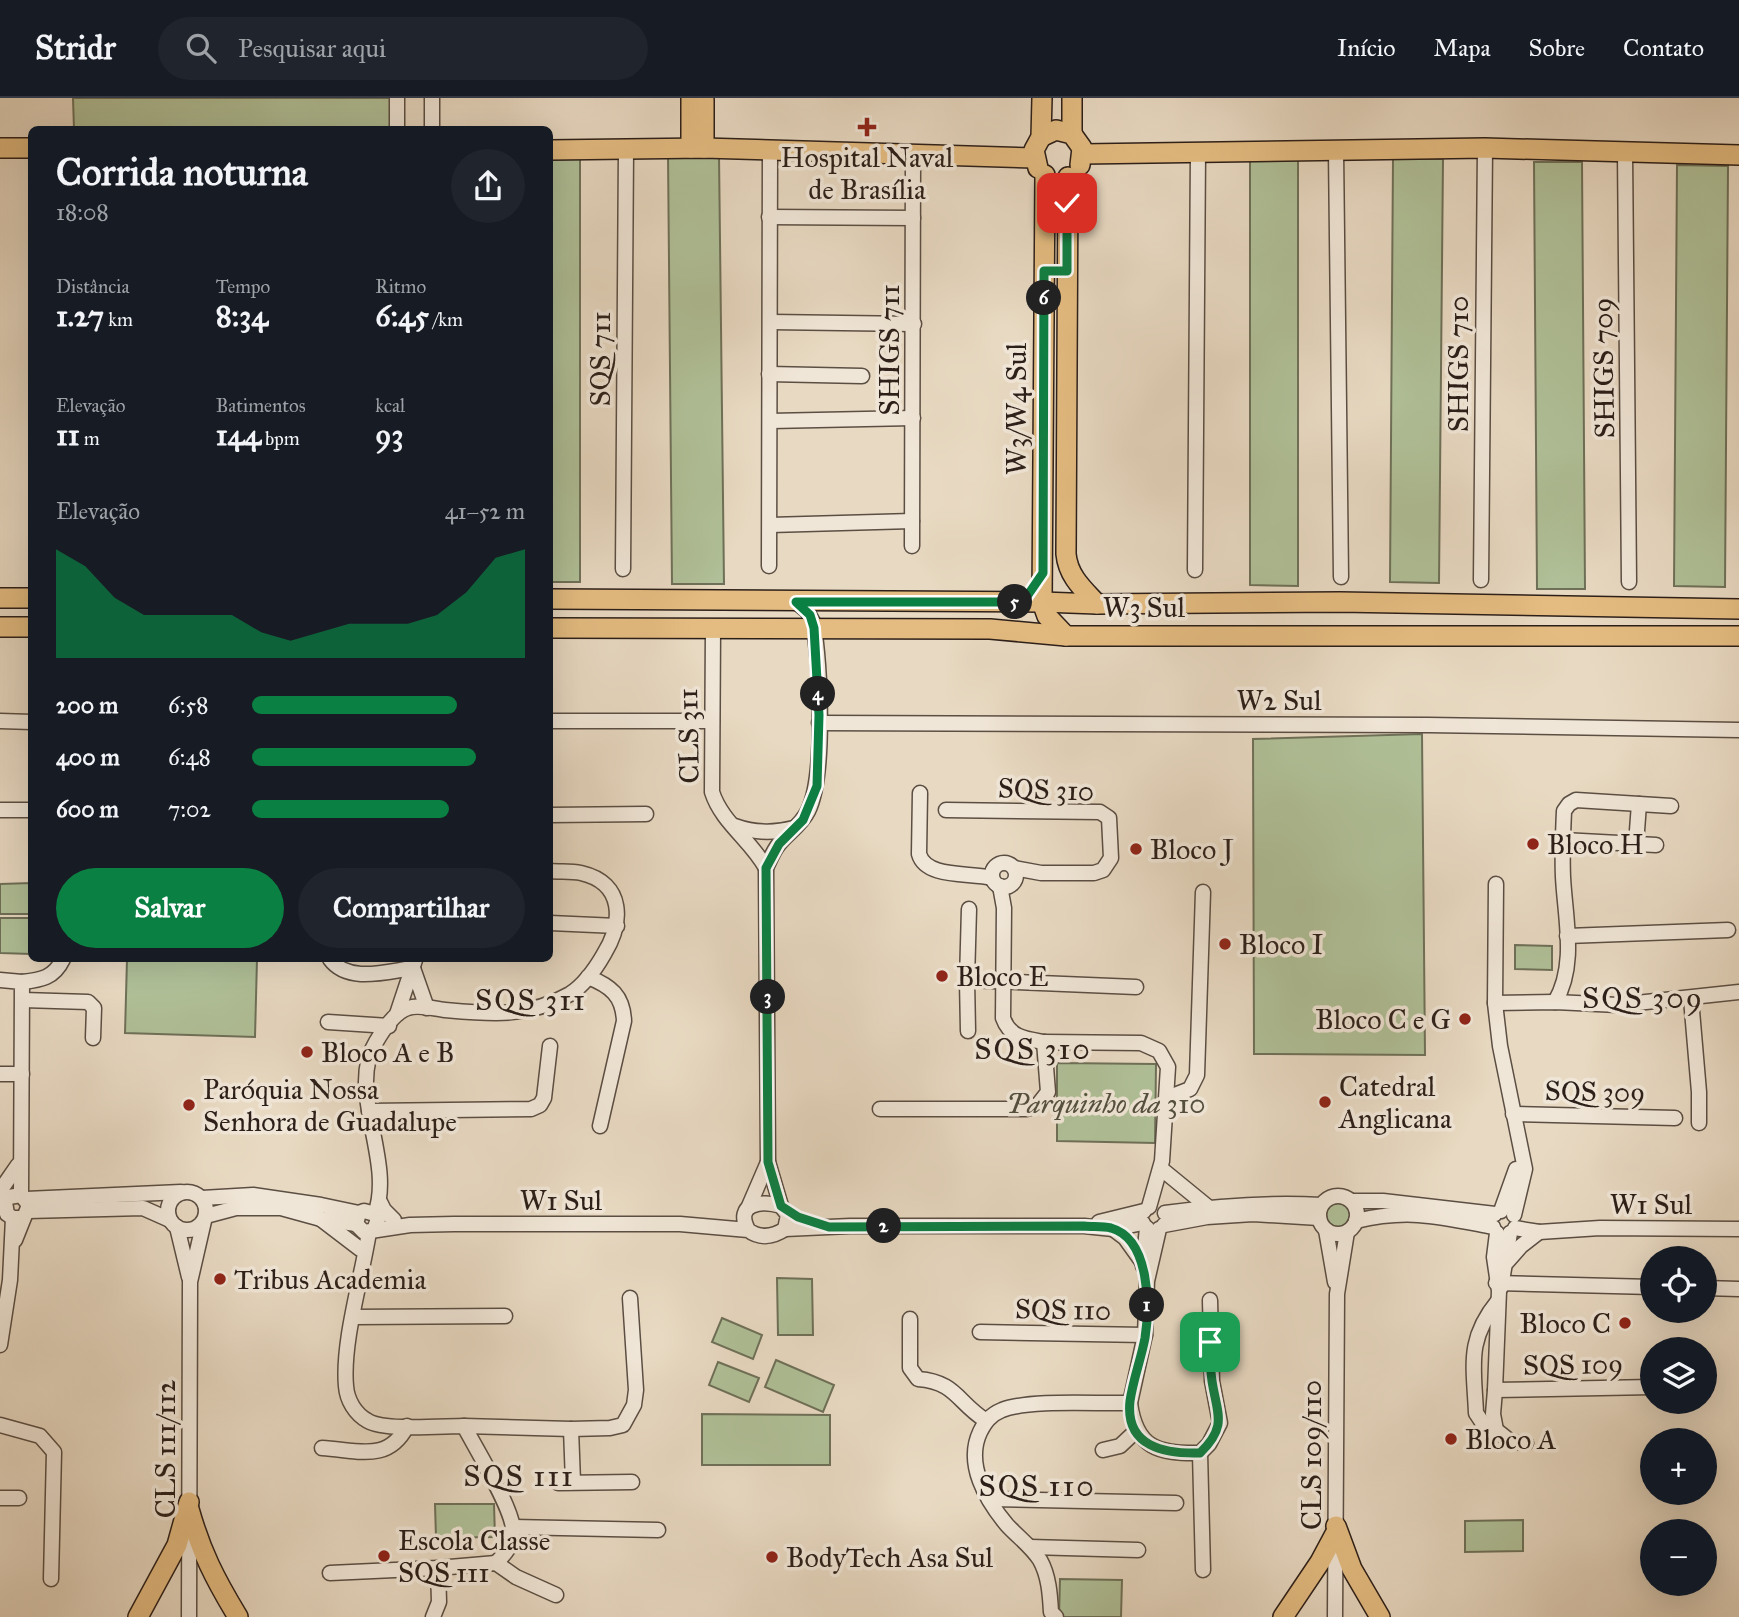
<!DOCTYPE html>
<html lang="pt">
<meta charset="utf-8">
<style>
body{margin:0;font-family:"IM FELL Great Primer",serif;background:#20242c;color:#f1f3f6;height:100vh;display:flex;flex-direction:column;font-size:26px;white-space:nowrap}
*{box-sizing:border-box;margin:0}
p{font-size:23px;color:#9ea1a6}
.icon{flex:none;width:38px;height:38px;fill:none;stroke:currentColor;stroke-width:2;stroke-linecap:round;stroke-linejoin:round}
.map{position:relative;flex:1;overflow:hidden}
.drawer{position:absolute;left:28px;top:28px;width:525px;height:836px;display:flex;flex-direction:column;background:#171b24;border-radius:10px;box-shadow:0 7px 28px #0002}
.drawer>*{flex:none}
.buttons{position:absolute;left:1640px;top:1148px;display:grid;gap:14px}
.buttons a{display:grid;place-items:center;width:77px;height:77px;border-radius:50%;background:#171b24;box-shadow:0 7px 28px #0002;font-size:35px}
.pin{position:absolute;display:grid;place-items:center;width:60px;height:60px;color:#fff;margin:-30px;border-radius:14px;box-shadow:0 4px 10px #0006}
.km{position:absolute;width:35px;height:35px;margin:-18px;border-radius:50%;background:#222;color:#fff;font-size:19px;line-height:35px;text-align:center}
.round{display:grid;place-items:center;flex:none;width:74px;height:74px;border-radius:37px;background:#20242c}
.headline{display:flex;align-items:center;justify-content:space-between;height:119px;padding:0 28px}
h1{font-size:38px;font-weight:700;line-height:52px}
.metrics{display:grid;grid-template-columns:repeat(3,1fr);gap:10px;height:119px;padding:7px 28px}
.metrics div{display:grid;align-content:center}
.metrics b{font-size:30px;font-weight:700}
.metrics small{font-size:19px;font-weight:400}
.metrics p{font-size:19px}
.chart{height:196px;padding:14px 28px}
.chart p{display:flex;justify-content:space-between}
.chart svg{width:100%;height:126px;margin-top:7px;fill:#0b8043;opacity:.7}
.primary-button{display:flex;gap:14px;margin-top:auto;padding:14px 28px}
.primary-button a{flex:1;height:80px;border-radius:42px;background:#0b8043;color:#fff;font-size:28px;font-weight:700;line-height:80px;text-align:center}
.primary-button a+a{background:#20242c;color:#f1f3f6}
ul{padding:0 28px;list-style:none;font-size:23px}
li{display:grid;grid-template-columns:112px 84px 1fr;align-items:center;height:52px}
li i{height:18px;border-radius:9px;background:#0b8043}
header{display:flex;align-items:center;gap:42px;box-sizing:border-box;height:98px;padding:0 35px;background:#171b24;border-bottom:2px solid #363941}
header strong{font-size:33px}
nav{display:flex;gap:38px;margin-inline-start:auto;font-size:24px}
.search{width:490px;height:63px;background:#20242c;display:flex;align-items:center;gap:18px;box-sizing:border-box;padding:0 24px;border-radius:38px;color:#9ea1a6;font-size:26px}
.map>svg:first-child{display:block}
.green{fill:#b0c098;stroke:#6e7058;stroke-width:2}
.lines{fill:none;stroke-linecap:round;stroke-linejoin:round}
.minor-casing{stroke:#5b4e43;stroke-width:17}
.major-casing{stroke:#2c1f19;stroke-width:22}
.minor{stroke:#f0e6d7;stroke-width:14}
.major{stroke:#e4bc81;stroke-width:19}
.route-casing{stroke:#fff;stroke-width:14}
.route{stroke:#0b8043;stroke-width:9}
.poi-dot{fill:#8f2418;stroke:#f0e6d7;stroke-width:2.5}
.labels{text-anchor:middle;stroke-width:7;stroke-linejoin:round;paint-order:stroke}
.poi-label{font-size:28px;fill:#2c1f19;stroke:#f0e6d7;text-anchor:start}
.street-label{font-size:28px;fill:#2c1f19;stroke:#f0e6d7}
.park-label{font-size:28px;font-style:italic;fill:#544f3f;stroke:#f0e6d7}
.neighbourhood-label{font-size:30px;letter-spacing:2px;fill:#2c1f19;stroke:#f0e6d7}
</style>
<header>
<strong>Stridr</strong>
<div class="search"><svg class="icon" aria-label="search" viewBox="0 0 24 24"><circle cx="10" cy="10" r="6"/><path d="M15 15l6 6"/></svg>Pesquisar aqui</div>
<nav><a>Início</a><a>Mapa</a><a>Sobre</a><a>Contato</a></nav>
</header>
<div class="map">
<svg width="1739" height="1519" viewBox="0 0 1739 1519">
<rect width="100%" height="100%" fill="#e8d9c2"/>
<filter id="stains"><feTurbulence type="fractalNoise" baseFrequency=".00286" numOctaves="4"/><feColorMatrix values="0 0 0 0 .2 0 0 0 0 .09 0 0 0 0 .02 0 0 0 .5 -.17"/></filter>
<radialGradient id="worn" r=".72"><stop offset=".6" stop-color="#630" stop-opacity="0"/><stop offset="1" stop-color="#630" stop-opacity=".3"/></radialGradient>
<g class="green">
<polygon points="73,0 394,0 393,31 74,31"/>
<rect x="550" y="55" width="30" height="429"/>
<polygon points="668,57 719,57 724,486 672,486"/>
<polygon points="1250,60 1298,60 1298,488 1250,487"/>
<polygon points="1393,60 1443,61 1439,485 1390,484"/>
<polygon points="1534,64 1582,64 1585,491 1537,491"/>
<polygon points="1677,67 1728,68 1725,489 1674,488"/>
<polygon points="1422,636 1425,957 1254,956 1253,641"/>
<polygon points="31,785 31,816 0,816 0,786"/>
<polygon points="0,820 31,820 31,856 0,855"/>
<polygon points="1515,847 1552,848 1552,872 1515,871"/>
<polygon points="127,861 257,861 255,939 125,935"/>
<polygon points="1057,965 1156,966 1155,1045 1057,1043"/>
<circle cx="1338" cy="1117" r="16"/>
<polygon points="777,1180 812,1181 813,1237 778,1237"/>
<polygon points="722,1220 762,1237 753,1261 712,1244"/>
<polygon points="776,1262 834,1287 823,1314 765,1289"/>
<polygon points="718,1264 759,1280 749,1304 709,1287"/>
<polygon points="702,1316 830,1317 830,1367 702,1367"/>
<polygon points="435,1406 494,1406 495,1439 436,1440"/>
<polygon points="1523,1422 1523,1453 1465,1454 1465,1423"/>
<polygon points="1060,1481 1122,1482 1121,1519 1059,1519"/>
</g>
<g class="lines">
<g class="minor-casing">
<g id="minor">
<polyline points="397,0 397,32"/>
<polyline points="432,32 432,0"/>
<polyline points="1336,53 1341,479"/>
<polyline points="1625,55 1629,484"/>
<polyline points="769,119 913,120"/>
<polyline points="771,224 914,226"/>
<polyline points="769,276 862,278"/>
<polyline points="770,323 913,320"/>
<polyline points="770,427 912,423"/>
<polyline points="912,448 913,56"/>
<polyline points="769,468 770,52"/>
<polyline points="623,471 626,51"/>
<polyline points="1195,472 1198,53"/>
<polyline points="1481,482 1485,50"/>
<path d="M713,529L712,694C722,725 751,742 766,770"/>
<polyline points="0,623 32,624"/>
<polyline points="550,623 712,623"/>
<polyline points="819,625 1428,627 1739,632"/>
<path d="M920,695L919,756C926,781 971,774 992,780"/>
<polyline points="0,712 32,712"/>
<polyline points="946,712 1100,714 1109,720 1111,760 1103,772 1094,775 1041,775 1014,770"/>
<polyline points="550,717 646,716"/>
<path d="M735,728C754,735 775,735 794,730"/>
<polyline points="1563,742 1656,747"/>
<polyline points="1636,746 1639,706"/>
<circle cx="1004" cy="777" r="12"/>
<polyline points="1496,786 1495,905 1500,948 1525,1071 1514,1117"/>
<path d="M1000,788L1004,810L1003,920C1010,940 1026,941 1044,944"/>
<polyline points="969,811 967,882 1136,889"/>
<polyline points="550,825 617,828"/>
<polyline points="1567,838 1728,832"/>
<path d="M330,861C348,886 388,873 413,870"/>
<polyline points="413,870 427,910"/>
<path d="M588,879C611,888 623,898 624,923L600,1028"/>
<polyline points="0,882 22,884 21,1097"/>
<polyline points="967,882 968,933"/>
<path d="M22,884C41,882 54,880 63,861"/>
<polyline points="1691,901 1699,994 1699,1025"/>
<polyline points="23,902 88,904 94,910 93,940"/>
<path d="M1555,904C1577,867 1565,820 1563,779C1562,757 1563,735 1564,713L1569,706L1576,702L1671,708"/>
<polyline points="1495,905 1555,904 1618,907 1739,894"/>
<polyline points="397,916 415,862"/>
<polyline points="328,924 389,928"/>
<polyline points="0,976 22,976"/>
<polyline points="1167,1000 1190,991 1197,977 1203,794"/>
<polyline points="880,1011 1026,1011 1037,1008 1048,994 1044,944 1141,945 1159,953 1168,969 1162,1063 1149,1109"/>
<polyline points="369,1013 531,1011 540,1007 544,1000 550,948"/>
<polyline points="1513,1016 1675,1020"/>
<polyline points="1164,1073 1208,1109"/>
<polyline points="0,1093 18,1067"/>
<circle cx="187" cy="1113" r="19"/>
<circle cx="1338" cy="1117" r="19"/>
<polyline points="202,1100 253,1097 321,1107 359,1115"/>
<polyline points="26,1101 181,1094"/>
<polyline points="1352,1103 1383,1103 1495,1116"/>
<polyline points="380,1104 384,1112 394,1122"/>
<polyline points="749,1108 768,1064"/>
<path d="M781,1108L768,1064L766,770C770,762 773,753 779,746C789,734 801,727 808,713C826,677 820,565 813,524L807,513L796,504"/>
<polyline points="28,1113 143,1110 170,1122"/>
<polyline points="1501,1113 1516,1071"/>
<path d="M1165,1115C1217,1108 1269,1104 1321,1107"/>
<path d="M375,1116C395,1063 346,992 376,944C383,932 395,914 408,910C419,906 434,911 445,912C490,916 528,920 570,896C584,887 596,870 604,856C623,825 625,785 581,775C571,773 560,774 550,773"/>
<polyline points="206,1118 236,1110 281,1110 321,1121 356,1126"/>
<polyline points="322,1122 360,1151"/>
<path d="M1356,1123C1409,1110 1441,1119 1493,1129"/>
<polyline points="1099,1124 1144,1113"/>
<polyline points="1164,1127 1207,1119 1253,1116 1319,1120"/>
<polyline points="177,1129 189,1179"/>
<polyline points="1515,1130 1539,1134 1600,1130 1739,1131"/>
<polyline points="785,1131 850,1128 1084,1128 1113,1131 1143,1125"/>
<polyline points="1113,1131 1125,1140 1143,1165"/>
<path d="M374,1132L378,1121L375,1116L364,1113L359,1115L356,1126L364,1134L410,1127L454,1126H680L748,1132C760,1141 773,1139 785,1131L788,1117L781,1108C762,1102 734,1105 748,1132"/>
<polyline points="1326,1132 1335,1184"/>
<path d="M369,1134C362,1179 342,1244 346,1288C347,1302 355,1316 368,1323C385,1333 442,1328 464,1328C475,1349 513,1411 513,1432C513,1447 506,1455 496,1465"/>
<polyline points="1497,1135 1494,1159 1499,1193 1495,1292 1652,1289"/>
<polyline points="15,1142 29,1107 21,1097 9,1099 5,1104 7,1116 13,1120 22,1120"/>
<polyline points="1507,1164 1521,1148 1539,1134"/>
<polyline points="1143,1168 1147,1130"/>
<polyline points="1496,1185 1652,1189"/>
<polyline points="1501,1189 1510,1135"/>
<polyline points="1704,1190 1739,1191"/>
<polyline points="354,1219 505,1218"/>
<path d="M910,1221V1270L918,1281C956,1284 957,1304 985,1322"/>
<polyline points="980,1234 1145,1237"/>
<polyline points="0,1247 10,1182 13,1120"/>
<polyline points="1495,1292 1493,1316 1496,1332 1511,1344 1526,1345"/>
<path d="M1130,1305C1136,1350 1158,1356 1200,1355L1209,1346L1220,1325L1212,1283L1210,1202"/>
<polyline points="0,1327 40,1338 54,1354 51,1481"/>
<polyline points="464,1328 571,1331 610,1330 623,1327 634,1307 636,1292 630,1200"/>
<polyline points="571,1331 573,1384"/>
<path d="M1496,1332L1482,1324L1476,1315C1474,1268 1466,1242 1498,1203"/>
<path d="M322,1350C358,1352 388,1365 407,1328"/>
<polyline points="1103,1352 1120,1348 1136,1333"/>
<polyline points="1200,1355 1203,1472"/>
<polyline points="558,1385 632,1384"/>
<polyline points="0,1400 19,1400"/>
<polyline points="989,1401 1176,1405"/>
<polyline points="513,1429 658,1432"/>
<polyline points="1030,1449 1138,1452"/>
<polyline points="438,1470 496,1465 516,1479 556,1497"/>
<polyline points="330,1475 438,1470 439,1504 433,1519"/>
<polyline points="189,1519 190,1184 204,1123"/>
<path d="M1056,1519L1051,1514C1050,1497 1049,1478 1040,1462C1031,1448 1018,1439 1007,1427C986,1402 965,1366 980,1334C985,1324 990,1317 1002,1312C1031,1301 1096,1306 1130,1305L1145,1237L1147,1183L1159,1131"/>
<polyline points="1335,1519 1337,1196 1347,1134"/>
</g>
</g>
<g class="major-casing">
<g id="major">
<polyline points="704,2 704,50"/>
<polyline points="1072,36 1072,0"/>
<polyline points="1041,39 1056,32 1072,36 1082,50 1080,67"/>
<polyline points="0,50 32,50"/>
<polyline points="691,50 691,0"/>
<polyline points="550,52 704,50 1034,60"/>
<polyline points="1083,56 1485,50 1739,57"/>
<polyline points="1038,70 1034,52 1041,39 1042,0"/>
<polyline points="1045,77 1042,504 1047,518 1066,538"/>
<path d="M1068,79L1066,456C1068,478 1083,491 1097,506"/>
<polyline points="0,500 32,500"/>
<polyline points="550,501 1042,504 1097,506 1340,504 1739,511"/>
<polyline points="0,529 32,529"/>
<polyline points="550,530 990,531 1066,538 1739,538"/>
<path d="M189,1411C201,1454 215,1481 238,1519"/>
<polyline points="1336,1428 1352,1471 1380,1519"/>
<polyline points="138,1519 177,1447 189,1404"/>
<polyline points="1283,1519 1320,1464 1335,1436"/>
</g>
</g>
<use href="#minor" class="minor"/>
<use href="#major" class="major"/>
</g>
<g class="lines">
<g class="route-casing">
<path id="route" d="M1067,105V173H1044L1043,475L1023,504H796L810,517L814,530L819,617L817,688L803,722L779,746L766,770L768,1064L781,1108L798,1119L829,1129L1084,1128C1092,1129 1102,1128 1111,1130C1150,1141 1150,1208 1145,1240C1141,1261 1133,1282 1130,1303C1125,1349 1165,1356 1200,1355C1228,1328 1217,1316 1212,1283C1210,1270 1210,1257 1210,1244"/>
</g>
<use href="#route" class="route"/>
</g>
<g class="poi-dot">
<path d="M863.5 18.5h7v7h7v7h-7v7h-7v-7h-7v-7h7z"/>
<circle cx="1533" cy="746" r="7"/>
<circle cx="1136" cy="751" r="7"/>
<circle cx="1225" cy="846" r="7"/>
<circle cx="942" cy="878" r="7"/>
<circle cx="1465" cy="921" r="7"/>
<circle cx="307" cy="954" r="7"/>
<circle cx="1325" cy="1004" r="7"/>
<circle cx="189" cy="1007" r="7"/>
<circle cx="220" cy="1181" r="7"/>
<circle cx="1625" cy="1225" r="7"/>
<circle cx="1451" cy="1341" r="7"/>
<circle cx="384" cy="1458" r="7"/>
<circle cx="772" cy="1459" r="7"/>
</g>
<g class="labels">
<g class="poi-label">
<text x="867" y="69" text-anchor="middle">Hospital Naval<tspan x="867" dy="32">de Brasília</tspan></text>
<text x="1547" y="756">Bloco H</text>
<text x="1150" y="761">Bloco J</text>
<text x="1239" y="856">Bloco I</text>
<text x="956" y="888">Bloco E</text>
<text x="1451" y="931" text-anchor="end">Bloco C e G</text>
<text x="321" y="964">Bloco A e B</text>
<text x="1339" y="998">Catedral<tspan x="1339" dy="32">Anglicana</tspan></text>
<text x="203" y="1001">Paróquia Nossa<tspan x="203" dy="32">Senhora de Guadalupe</tspan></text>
<text x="234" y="1191">Tribus Academia</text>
<text x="1611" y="1235" text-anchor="end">Bloco C</text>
<text x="1465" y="1351">Bloco A</text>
<text x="398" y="1452">Escola Classe<tspan x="398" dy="32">SQS 111</tspan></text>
<text x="786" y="1469">BodyTech Asa Sul</text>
</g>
<g class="street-label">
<text transform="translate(889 252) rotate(-90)" y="10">SHIGS 711</text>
<text transform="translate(600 261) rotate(-90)" y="10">SQS 711</text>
<text transform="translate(1458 266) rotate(-90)" y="10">SHIGS 710</text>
<text transform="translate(1603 270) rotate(-91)" y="10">SHIGS 709</text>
<text transform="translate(1016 311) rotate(-90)" y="10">W3/W4 Sul</text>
<text x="1144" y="519">W3 Sul</text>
<text x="1279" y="612">W2 Sul</text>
<text transform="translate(688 638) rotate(-91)" y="10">CLS 311</text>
<text transform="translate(1046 691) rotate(2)" y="10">SQS 310</text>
<text transform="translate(1595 993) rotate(1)" y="10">SQS 309</text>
<text x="561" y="1112">W1 Sul</text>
<text x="1651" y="1116">W1 Sul</text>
<text transform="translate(1063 1211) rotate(1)" y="10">SQS 110</text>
<text transform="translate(1573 1266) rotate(-1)" y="10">SQS 109</text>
<text transform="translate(165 1351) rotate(-90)" y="10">CLS 111/112</text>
<text transform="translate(1311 1357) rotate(-90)" y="10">CLS 109/110</text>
</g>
<g class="park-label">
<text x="1106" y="1015">Parquinho da 310</text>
</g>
<g class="neighbourhood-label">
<text x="1643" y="910">SQS 309</text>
<text x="531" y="912">SQS 311</text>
<text x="1033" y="961">SQS 310</text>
<text x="519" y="1388">SQS 111</text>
<text x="1037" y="1398">SQS 110</text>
</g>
</g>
<rect width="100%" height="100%" filter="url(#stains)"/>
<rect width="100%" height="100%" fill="url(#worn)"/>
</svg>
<div class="buttons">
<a><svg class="icon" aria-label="locate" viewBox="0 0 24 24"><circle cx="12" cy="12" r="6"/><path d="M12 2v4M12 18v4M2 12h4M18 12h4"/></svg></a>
<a><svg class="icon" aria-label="layers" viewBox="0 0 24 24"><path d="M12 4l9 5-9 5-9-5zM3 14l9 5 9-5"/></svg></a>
<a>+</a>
<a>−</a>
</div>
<div class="pin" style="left:1210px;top:1244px;background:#1e9e55"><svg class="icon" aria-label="arrive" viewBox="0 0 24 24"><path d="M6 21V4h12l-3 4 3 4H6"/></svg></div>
<div class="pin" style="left:1067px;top:105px;background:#d93025"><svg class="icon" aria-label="check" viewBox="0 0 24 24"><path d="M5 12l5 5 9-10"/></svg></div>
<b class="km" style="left:1147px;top:1207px">1</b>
<b class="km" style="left:884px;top:1128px">2</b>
<b class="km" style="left:768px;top:899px">3</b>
<b class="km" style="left:818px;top:596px">4</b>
<b class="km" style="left:1015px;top:504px">5</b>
<b class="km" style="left:1044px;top:200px">6</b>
<section class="drawer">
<div class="headline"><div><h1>Corrida noturna</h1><p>18:08</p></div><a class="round"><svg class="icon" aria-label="share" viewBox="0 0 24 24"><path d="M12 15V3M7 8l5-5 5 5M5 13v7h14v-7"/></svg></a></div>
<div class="metrics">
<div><p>Distância</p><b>1.27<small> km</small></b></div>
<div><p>Tempo</p><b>8:34</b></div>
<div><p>Ritmo</p><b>6:45<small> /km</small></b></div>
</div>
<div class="metrics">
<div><p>Elevação</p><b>11<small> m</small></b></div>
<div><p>Batimentos</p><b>144<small> bpm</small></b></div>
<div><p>kcal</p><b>93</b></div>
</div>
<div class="chart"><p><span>Elevação</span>41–52 m</p>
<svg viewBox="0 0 160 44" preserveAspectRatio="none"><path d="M0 44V6L10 12L20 23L30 29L40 29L50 29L60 29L70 35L80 38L90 35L100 32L110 32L120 32L130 29L140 21L150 9L160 6V44z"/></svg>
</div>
<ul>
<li><b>200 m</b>6:58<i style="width:75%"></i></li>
<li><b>400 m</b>6:48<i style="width:82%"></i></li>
<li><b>600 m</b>7:02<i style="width:72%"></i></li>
</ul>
<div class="primary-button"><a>Salvar</a><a>Compartilhar</a></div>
</section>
</div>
